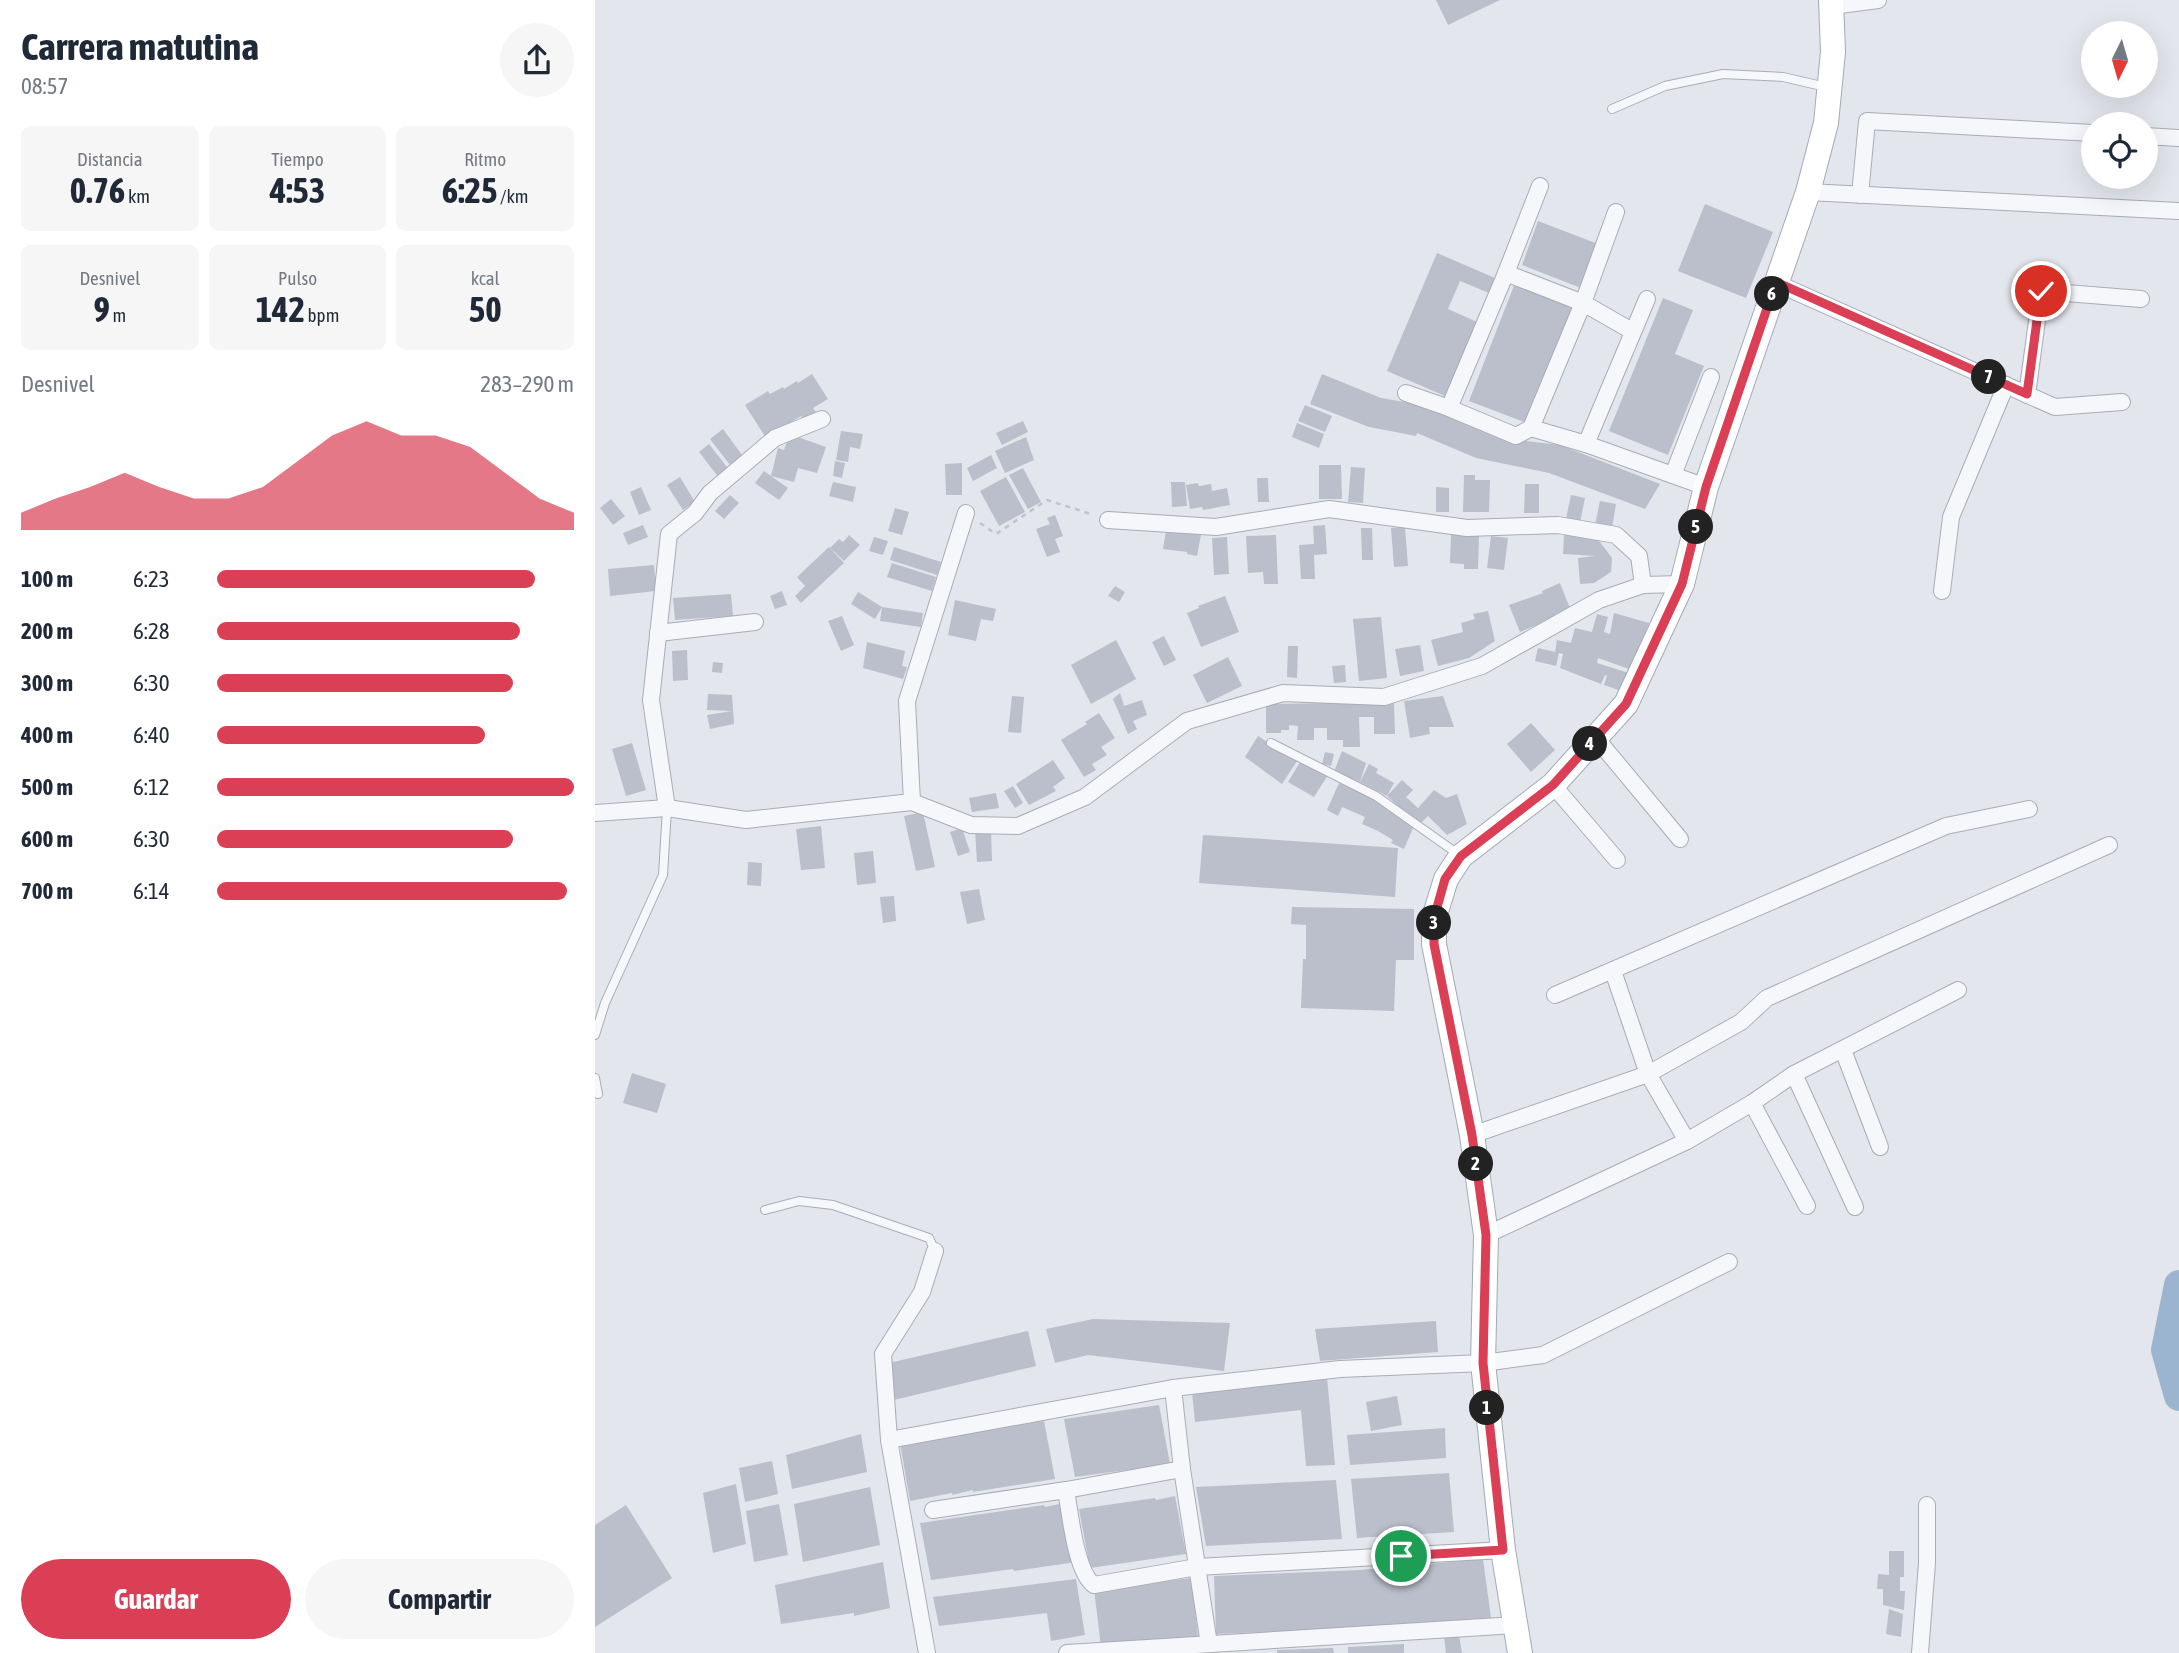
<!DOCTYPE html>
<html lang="es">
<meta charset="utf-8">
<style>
body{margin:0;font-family:"Asap Condensed",sans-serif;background:#f6f6f7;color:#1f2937;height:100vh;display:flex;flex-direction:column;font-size:26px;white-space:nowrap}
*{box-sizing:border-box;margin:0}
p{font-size:23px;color:#747a83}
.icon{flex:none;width:38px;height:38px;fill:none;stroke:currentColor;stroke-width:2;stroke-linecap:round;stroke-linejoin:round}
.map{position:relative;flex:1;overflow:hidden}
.sheet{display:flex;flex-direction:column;background:#fff;width:595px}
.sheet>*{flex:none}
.needle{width:46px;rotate:185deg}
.fabs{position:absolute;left:1486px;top:21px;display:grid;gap:14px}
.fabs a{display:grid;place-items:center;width:77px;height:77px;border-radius:50%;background:#fff;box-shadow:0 7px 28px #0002;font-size:35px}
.pin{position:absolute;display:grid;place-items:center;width:60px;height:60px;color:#fff;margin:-30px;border:4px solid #fff;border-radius:50%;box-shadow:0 2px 7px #0007}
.km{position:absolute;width:35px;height:35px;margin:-18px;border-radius:50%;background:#222;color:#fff;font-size:19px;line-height:35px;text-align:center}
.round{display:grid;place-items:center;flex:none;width:74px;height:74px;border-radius:37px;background:#f6f6f7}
.overview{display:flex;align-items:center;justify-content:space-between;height:119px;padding:0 21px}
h1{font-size:38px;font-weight:700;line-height:52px}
.stats{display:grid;grid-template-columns:repeat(3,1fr);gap:10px;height:119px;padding:7px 21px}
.stats div{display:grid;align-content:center;border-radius:10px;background:#f6f6f7;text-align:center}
.stats b{font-size:35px;font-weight:700}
.stats small{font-size:19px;font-weight:400}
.stats p{font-size:19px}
.chart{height:196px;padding:14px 21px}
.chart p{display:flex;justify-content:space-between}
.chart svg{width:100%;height:126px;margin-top:7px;fill:#da3f55;opacity:.7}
.primary-button{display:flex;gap:14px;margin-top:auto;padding:14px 21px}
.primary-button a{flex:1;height:80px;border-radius:42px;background:#da3f55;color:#fff;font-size:28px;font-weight:700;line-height:80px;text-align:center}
.primary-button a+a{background:#f6f6f7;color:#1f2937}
ul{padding:0 21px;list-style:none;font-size:23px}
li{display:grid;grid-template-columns:112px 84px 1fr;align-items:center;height:52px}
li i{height:18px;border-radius:9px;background:#da3f55}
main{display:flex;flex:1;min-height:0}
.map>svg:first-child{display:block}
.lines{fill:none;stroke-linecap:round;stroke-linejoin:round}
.river{stroke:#9bb4cf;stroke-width:30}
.building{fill:#babfcb}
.lane-casing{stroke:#a7adb7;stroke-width:10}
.street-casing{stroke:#a7adb7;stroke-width:18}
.primary-casing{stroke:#a1aab9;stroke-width:26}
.path{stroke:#c1c4cb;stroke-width:2.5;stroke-dasharray:5 5;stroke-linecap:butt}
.lane{stroke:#f6f7fa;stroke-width:8}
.street{stroke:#f6f7fa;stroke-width:16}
.primary{stroke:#fff;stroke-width:24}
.route-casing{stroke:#fff;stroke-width:14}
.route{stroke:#da3f55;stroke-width:9}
</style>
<main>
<section class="sheet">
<div class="overview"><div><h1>Carrera matutina</h1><p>08:57</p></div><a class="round"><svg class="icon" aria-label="share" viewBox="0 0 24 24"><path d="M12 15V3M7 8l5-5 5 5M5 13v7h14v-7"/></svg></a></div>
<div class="stats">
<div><p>Distancia</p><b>0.76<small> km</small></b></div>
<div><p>Tiempo</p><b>4:53</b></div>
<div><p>Ritmo</p><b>6:25<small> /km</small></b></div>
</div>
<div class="stats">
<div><p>Desnivel</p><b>9<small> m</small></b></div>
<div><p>Pulso</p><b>142<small> bpm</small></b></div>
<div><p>kcal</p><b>50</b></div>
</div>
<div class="chart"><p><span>Desnivel</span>283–290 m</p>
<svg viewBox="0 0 160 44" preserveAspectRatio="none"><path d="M0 44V38L10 33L20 29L30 24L40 29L50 33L60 33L70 29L80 20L90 11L100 6L110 11L120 11L130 15L140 24L150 33L160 38V44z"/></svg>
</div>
<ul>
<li><b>100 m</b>6:23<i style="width:89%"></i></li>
<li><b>200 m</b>6:28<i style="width:85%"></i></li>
<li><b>300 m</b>6:30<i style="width:83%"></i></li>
<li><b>400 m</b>6:40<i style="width:75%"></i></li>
<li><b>500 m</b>6:12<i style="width:100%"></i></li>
<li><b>600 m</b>6:30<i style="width:83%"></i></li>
<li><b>700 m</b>6:14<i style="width:98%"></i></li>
</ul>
<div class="primary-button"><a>Guardar</a><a>Compartir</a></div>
</section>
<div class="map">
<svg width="1584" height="1653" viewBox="0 0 1584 1653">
<rect width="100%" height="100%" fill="#e3e6ec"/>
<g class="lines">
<polyline class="river" points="1584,1285 1571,1350 1584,1396"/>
</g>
<g class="building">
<polygon points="841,0 905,0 853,25"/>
<polygon points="1110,204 1178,232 1151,298 1083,271"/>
<polygon points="943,221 1003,244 986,288 927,265"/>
<polygon points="842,253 900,278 894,293 865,281 853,309 882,322 850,396 792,371"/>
<polygon points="920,283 980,306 934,424 874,401"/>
<polygon points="1068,298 1098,310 1080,354 1109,366 1073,455 1014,431"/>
<polygon points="217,374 233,399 218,408 221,412 209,420 206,416 171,438 150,405 173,391 175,394 188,387 189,389 202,381 203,383"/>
<polygon points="727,374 786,398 833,406 907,438 965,445 1065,484 1050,509 954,473 881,458 822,433 821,436 774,427 715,404"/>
<polygon points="710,405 737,416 730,432 703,421"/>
<polygon points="428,421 433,432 407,445 401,433"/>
<polygon points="702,423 729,434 724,448 697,437"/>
<polygon points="128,429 147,455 135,465 115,439"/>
<polygon points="246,431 268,434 265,449 255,447 253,462 241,460"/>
<polygon points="200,436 231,447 222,473 203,468 199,482 176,476 183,448 189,450 192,442"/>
<polygon points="431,437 439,460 410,473 400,451"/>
<polygon points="114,444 135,471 125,479 104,452"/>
<polygon points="396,455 402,468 378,481 372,468"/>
<polygon points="240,461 250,463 247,478 238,476"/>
<polygon points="367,463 367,495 351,495 350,464"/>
<polygon points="724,465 746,465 747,499 724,499"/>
<polygon points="756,467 770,468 768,503 753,502"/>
<polygon points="428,468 446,502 433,509 414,475"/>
<polygon points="169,471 193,488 184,500 160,483"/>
<polygon points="869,475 880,475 880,480 895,480 894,512 868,512"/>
<polygon points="85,477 100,502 88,510 72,485"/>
<polygon points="411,477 430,512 404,526 385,491"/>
<polygon points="662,478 673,478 674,502 663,502"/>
<polygon points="238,482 261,487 258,502 234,496"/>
<polygon points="576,482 590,482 592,506 577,507"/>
<polygon points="603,483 604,486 616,484 617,491 632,488 635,505 608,510 607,507 595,509 591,485"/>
<polygon points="930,484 944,484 944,513 929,513"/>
<polygon points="46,487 56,510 44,515 35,492"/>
<polygon points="841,487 854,488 854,512 841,512"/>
<polygon points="135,495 144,503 129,519 120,511"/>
<polygon points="976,495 990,498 985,522 971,519"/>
<polygon points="16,499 30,516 18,525 5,508"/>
<polygon points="1005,501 1021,504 1017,528 1000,525"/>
<polygon points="300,508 314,512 307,535 293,531"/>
<polygon points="460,515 468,536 460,539 465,552 452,557 441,529 455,524 452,518"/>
<polygon points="48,525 53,537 33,545 28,533"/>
<polygon points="730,525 732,554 719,555 720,579 706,579 704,545 719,544 718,526"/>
<polygon points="810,527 813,566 799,567 796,528"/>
<polygon points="766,528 777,528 778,560 767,560"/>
<polygon points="571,531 606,535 602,556 592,554 592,552 568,549"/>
<polygon points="856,534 884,535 883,569 869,569 869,564 855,563"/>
<polygon points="969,534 1001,537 1017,558 1016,572 999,583 985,584 983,558 1000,556 968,554"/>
<polygon points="254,535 265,545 249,561 235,548 244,539 248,542"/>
<polygon points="681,535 683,584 669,584 668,572 653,573 651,536"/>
<polygon points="896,536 913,538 909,570 892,568"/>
<polygon points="279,537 293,541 288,555 274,551"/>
<polygon points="632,537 634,574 619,575 617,538"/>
<polygon points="234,547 249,563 206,603 200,596 210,586 202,577"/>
<polygon points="299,547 346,562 342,575 295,560"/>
<polygon points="297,563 341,577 337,591 292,577"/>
<polygon points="59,565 61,591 15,596 13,569"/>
<polygon points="965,583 976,611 925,632 914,605 948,593 947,591"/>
<polygon points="520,586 530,592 524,602 513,596"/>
<polygon points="187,591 192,605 180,609 175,596"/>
<polygon points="263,592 287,607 328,613 326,627 285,621 287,607 280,619 256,604"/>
<polygon points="136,594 138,616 80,620 78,598"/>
<polygon points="630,596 644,632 606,647 592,613 604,608 603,606"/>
<polygon points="360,600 401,609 398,621 386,619 381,641 353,635"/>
<polygon points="893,611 900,641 874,658 843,666 836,640 868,632 866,623 880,619 878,614"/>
<polygon points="1019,613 1054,623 1037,670 1003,658 1002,663 1037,674 1029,692 1009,685 1012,676 1010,675 1006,684 965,668 968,654 964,653 961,666 940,661 943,648 960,652 962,640 976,643 980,628 997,632 1002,614 1013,617 1009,632 1015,634"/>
<polygon points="247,616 259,645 246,651 233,621"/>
<polygon points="786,617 792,678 764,681 758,619"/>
<polygon points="569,636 581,660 569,666 557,642"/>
<polygon points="521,640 541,679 496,704 476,665"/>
<polygon points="272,642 310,651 307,666 312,667 308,679 268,668"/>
<polygon points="825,645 829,671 805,676 800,649"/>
<polygon points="693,646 703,646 702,678 692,677"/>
<polygon points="92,650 93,680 78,681 77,651"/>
<polygon points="633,657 647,686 612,703 598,675"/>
<polygon points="118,662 128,663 127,673 117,672"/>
<polygon points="750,665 751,682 739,683 737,666"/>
<polygon points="525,693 529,706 547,700 552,715 538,721 542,729 533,734 518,699"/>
<polygon points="113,694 137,695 139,724 115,729 112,715 137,711 112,710"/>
<polygon points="417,696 429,697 426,733 413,732"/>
<polygon points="848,696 859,727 834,727 835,734 815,738 809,701"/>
<polygon points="799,702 800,734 779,734 779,717 764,717 765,747 748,747 748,740 732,740 732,728 719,728 719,740 702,740 703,726 694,725 694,730 686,730 686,733 671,733 671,704"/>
<polygon points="504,713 520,738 506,747 512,755 497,764 501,770 489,777 466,740 492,724 490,722"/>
<polygon points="936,723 960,750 936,772 912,744"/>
<polygon points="663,736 702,761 687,784 650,757"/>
<polygon points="37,743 51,790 31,796 17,749"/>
<polygon points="747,751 771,763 765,782 739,772"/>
<polygon points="730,752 739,754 736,766 727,764"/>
<polygon points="707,759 733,775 719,797 693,782"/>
<polygon points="458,760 470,778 458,787 461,791 434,805 421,784"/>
<polygon points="774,764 783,769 781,773 799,783 792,796 765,782"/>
<polygon points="807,780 818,790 811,797 823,808 839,790 851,798 862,794 872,824 852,835 833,816 824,825 792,796"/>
<polygon points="744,783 794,807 792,810 808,817 807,820 819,826 809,849 796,843 798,840 783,831 767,824 770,817 747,807 743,816 732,810"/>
<polygon points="418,786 428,803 420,808 409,791"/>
<polygon points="401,793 404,808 377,812 374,798"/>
<polygon points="328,812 340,867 321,871 309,816"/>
<polygon points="226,826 230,868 206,870 201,829"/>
<polygon points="367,828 375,852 363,856 355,832"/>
<polygon points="396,829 397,861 382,862 380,830"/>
<polygon points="608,835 803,848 800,897 604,883"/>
<polygon points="278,851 281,883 262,885 259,853"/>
<polygon points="153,862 167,863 166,886 152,885"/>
<polygon points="384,889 390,920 372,924 365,892"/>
<polygon points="299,896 301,921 288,923 285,897"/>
<polygon points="697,907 819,909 819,960 801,960 799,1011 706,1008 708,959 711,959 711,925 696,924"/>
<polygon points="37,1073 71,1084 62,1113 28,1103"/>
<polygon points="498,1319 635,1323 629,1371 493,1355 460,1363 451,1329"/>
<polygon points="841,1321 843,1352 725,1361 720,1329"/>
<polygon points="433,1331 441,1366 299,1400 294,1363"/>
<polygon points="732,1377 740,1465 711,1466 706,1410 600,1422 597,1392"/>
<polygon points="802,1396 807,1425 776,1431 771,1402"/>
<polygon points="564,1405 575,1464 480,1477 469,1419"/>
<polygon points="449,1421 460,1479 378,1492 378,1490 357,1495 357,1493 315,1501 305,1443"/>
<polygon points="850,1428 851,1458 755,1465 752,1435"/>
<polygon points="266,1434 272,1472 197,1489 191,1455"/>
<polygon points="177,1461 183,1494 150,1502 144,1468"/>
<polygon points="854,1473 859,1532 762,1538 756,1479"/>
<polygon points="741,1480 747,1539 611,1546 601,1487"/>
<polygon points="141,1484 151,1544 118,1553 108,1493"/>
<polygon points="275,1487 285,1545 208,1562 199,1504"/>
<polygon points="580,1496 591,1554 495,1568 484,1509 560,1498 561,1500"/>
<polygon points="470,1503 481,1562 419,1571 418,1569 336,1580 325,1523 449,1505 450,1507"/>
<polygon points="184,1504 193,1555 159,1562 151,1511"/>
<polygon points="31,1505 77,1578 0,1627 0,1525"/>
<polygon points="1294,1551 1309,1551 1309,1577 1305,1577 1305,1591 1310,1591 1309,1610 1288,1605 1288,1589 1282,1589 1283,1574 1294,1575"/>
<polygon points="888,1559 896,1618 766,1628 621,1634 619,1576 764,1570"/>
<polygon points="288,1562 295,1608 259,1616 259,1613 186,1624 180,1585"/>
<polygon points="596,1578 603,1636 506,1647 499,1589"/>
<polygon points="481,1579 490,1635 456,1641 452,1613 344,1626 338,1597"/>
<polygon points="1294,1609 1308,1614 1306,1637 1291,1634"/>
<polygon points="864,1635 867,1653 851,1653 849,1637"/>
<polygon points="809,1644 809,1653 753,1653 753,1647"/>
<polygon points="738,1648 739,1653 682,1653 682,1650"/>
</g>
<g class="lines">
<g class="lane-casing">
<g id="lane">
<polyline points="1017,109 1070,86 1128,74 1188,77 1231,87"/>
<polyline points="676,743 781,796 863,854"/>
<polyline points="0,1035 10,1003 68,875 72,808"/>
<polyline points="0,1078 3,1094"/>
<polyline points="170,1210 204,1201 238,1205 334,1238 340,1251"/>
</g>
</g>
<g class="street-casing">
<g id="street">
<polyline points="1237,6 1283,0"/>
<polyline points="1550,136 1584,138"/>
<polyline points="1213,192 1584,211"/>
<polyline points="1265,195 1272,121 1498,133"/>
<polyline points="911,273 988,303 1037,331"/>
<polyline points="1181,283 1460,407 1527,402"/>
<polyline points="811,393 854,408 921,436 936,428 991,444 1111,487"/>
<polyline points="1432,395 1446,291 1546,299"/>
<polyline points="854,408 911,273 945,186"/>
<polyline points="936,428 988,303 1021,212"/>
<polyline points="991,444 1052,299"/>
<polyline points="1078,475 1116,377"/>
<polyline points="513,520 621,527 734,509 872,528 963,525 1021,535 1044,556 1048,585"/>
<polyline points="1347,591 1356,517 1411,385"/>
<polyline points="63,633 160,622"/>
<polyline points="1001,738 1085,839"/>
<polyline points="958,785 1022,860"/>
<polyline points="317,802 312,701 371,513"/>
<polyline points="72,808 56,700 74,534 100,513 115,493 180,438 227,419"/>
<polyline points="0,813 72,808 151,820 317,802 376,825 423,826 490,797 592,721 688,693 789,697 887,666 1004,600 1048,585 1087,584"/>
<polyline points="1018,971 1053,1074 1092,1141"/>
<polyline points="960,995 1351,826 1434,809"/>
<polyline points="1248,1050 1285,1147"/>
<polyline points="1199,1074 1260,1207"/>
<polyline points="1157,1103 1212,1206"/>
<polyline points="877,1135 1053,1074 1146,1022 1172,998 1514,845"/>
<polyline points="891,1235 1092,1141 1157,1103 1199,1074 1363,990"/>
<polyline points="578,1388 587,1469 614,1644"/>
<polyline points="294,1440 578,1388 745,1369 888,1363 948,1355 1134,1262"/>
<path d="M587,1469L471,1490C475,1513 481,1573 499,1585L602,1567L908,1550"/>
<polyline points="338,1510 471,1490"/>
<polyline points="332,1653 294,1440 288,1354 327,1292 340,1251"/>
<polyline points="472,1653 921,1625"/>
<polyline points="1325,1653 1332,1563 1332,1505"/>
</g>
</g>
<g class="primary-casing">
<polyline id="primary" points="925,1653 908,1550 888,1363 891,1235 877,1135 839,944 839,918 851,879 866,856 958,785 1031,704 1087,584 1111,487 1213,192 1231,123 1238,52 1236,0"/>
</g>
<polyline class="path" points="385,523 401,534 452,500 499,515"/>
<use href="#lane" class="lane"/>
<use href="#street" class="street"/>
<use href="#primary" class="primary"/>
</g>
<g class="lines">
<g class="route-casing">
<polyline id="route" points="806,1556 908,1550 888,1363 891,1235 877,1135 839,944 839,918 850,879 866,856 958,785 1031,704 1087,584 1111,487 1181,282 1432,394 1446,291"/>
</g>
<use href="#route" class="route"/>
</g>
</svg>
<div class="fabs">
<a><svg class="needle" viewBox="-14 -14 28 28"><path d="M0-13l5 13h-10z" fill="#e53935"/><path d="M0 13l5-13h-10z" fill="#747a83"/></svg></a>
<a><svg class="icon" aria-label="locate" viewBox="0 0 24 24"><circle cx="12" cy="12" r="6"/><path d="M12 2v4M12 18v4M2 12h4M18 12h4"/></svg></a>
</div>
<div class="pin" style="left:806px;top:1556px;background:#1e9e55"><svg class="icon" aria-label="arrive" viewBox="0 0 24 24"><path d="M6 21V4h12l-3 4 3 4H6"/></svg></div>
<div class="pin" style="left:1446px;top:291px;background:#d93025"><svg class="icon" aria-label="check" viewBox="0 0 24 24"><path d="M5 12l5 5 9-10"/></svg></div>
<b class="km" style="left:892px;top:1408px">1</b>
<b class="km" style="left:881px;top:1164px">2</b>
<b class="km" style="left:839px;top:923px">3</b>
<b class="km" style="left:995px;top:744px">4</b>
<b class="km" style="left:1101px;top:527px">5</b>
<b class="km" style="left:1177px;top:294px">6</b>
<b class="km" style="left:1394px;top:377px">7</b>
</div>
</main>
